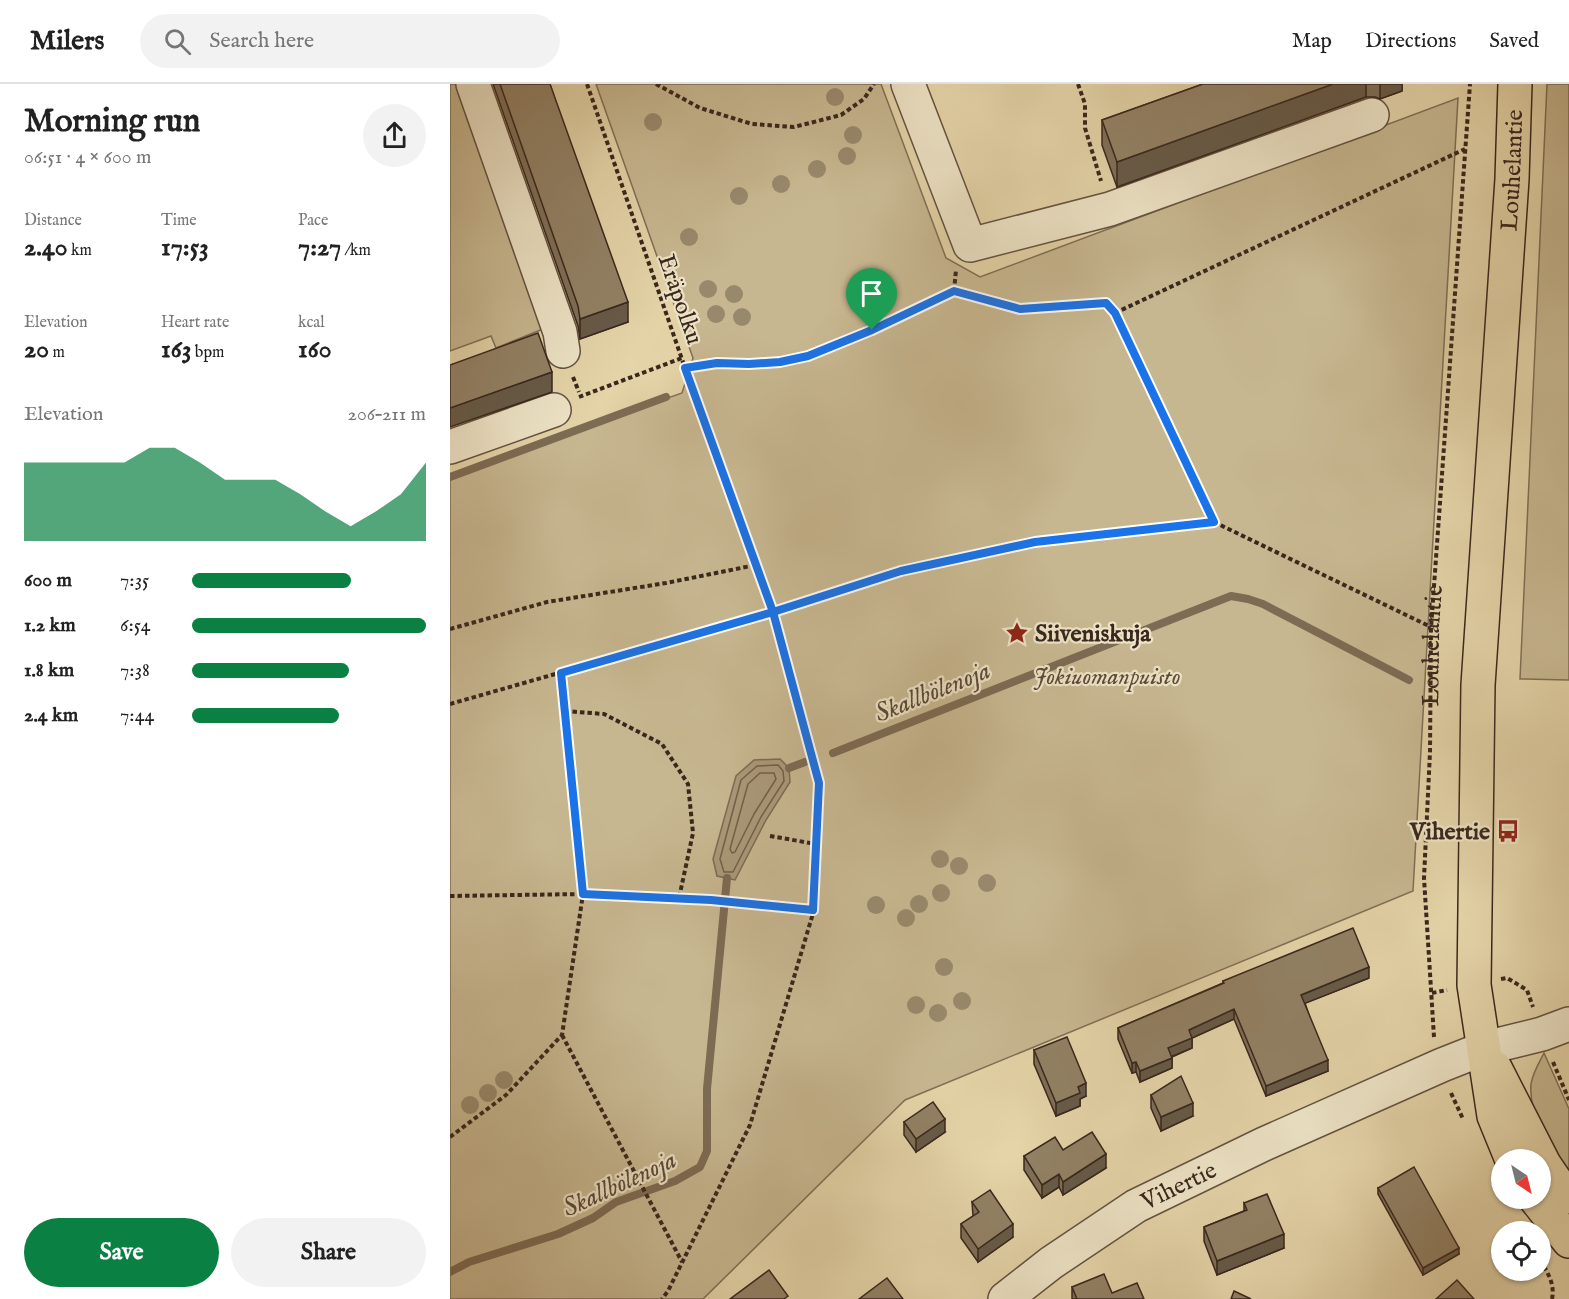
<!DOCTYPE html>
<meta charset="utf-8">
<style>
body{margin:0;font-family:"IM FELL English",serif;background:#f2f2f2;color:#222;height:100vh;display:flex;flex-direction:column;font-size:22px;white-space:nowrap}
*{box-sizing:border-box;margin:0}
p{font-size:20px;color:#767676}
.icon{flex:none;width:33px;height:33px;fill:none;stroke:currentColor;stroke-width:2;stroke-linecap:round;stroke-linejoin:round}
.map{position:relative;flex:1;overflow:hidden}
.side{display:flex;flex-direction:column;background:#fff;width:450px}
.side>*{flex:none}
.needle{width:39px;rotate:145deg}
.fabs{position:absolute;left:1041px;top:1065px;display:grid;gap:12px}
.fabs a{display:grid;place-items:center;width:60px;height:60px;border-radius:50%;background:#fff;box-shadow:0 2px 4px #0004;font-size:30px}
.pin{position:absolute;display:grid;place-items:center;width:51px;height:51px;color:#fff;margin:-62px -26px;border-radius:50% 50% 50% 0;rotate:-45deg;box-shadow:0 0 6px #0007}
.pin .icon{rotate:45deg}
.round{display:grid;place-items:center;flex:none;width:63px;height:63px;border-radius:32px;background:#f2f2f2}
.headline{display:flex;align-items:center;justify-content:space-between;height:102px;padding:0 24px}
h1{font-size:33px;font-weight:700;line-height:45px}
.figures{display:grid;grid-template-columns:repeat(3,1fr);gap:9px;height:102px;padding:6px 24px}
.figures div{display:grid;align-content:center}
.figures b{font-size:26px;font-weight:700}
.figures small{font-size:16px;font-weight:400}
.figures p{font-size:16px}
.chart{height:168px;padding:12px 24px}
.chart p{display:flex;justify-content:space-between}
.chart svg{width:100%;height:108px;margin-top:6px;fill:#0b8043;opacity:.7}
.button{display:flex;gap:12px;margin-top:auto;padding:12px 24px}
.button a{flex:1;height:69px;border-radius:36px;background:#0b8043;color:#fff;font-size:24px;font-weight:700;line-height:69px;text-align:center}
.button a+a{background:#f2f2f2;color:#222}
ul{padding:0 24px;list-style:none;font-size:20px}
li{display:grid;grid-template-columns:96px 72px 1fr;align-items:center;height:45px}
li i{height:15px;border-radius:8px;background:#0b8043}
header{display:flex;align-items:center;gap:36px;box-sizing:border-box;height:84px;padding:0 30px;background:#fff;border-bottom:2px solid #e0e0e0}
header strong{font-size:28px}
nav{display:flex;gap:33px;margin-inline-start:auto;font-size:21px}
.search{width:420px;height:54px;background:#f2f2f2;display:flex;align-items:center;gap:15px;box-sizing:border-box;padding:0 21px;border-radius:33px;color:#767676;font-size:22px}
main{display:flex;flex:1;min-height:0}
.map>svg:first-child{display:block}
.green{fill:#c7b790;stroke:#806f56;stroke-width:1.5}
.water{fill:#aa9979;stroke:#7d6b54;stroke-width:1.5}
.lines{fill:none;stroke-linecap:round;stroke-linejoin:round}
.shore{stroke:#72604b;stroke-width:1.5}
.stream{stroke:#7d6b54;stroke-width:8}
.minor-casing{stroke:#645240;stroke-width:36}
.major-casing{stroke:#39271d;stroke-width:36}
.path{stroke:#39271d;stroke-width:4;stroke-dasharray:4.5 3;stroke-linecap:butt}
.minor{stroke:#ede3c6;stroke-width:33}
.major{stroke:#e4d4a8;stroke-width:33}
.tree{fill:#99896c}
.wall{fill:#7e6f57;stroke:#39271d;stroke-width:1.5}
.shaded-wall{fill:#665a47;stroke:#39271d;stroke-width:1.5}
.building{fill:#928165;stroke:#39271d;stroke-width:1.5}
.route-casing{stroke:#fff;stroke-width:12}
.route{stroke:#1a73e8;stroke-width:8}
.labels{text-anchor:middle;stroke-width:4.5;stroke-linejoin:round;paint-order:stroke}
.street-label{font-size:24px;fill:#39271d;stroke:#ede3c6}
.poi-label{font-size:24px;font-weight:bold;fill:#39271d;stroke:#ede3c6;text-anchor:start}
.park-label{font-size:24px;font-style:italic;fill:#5c4b3a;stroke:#ede3c6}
.water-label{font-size:26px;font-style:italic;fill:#5b4939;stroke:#ede3c6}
</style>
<header>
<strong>Milers</strong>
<div class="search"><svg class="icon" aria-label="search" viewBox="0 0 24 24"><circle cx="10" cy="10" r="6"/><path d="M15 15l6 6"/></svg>Search here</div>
<nav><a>Map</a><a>Directions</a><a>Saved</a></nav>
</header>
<main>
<section class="side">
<div class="headline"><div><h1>Morning run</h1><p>06:51 · 4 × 600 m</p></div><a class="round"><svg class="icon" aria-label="share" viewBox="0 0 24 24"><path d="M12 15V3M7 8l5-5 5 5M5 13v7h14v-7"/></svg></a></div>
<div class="figures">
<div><p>Distance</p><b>2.40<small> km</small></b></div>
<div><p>Time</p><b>17:53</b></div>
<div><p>Pace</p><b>7:27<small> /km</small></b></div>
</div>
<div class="figures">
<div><p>Elevation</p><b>20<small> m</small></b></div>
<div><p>Heart rate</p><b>163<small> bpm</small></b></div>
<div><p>kcal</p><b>160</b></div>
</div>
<div class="chart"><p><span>Elevation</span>206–211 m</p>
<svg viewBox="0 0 160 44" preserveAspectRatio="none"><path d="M0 44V12L10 12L20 12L30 12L40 12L50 6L60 6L70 12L80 19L90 19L100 19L110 25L120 32L130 38L140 32L150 25L160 12V44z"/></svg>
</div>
<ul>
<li><b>600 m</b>7:35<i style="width:68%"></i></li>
<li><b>1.2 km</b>6:54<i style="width:100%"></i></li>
<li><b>1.8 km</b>7:38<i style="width:67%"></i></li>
<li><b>2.4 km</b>7:44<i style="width:63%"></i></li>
</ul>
<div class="button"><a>Save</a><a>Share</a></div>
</section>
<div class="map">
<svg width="1119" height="1215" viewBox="0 0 1119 1215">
<rect width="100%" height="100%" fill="#e4d4a8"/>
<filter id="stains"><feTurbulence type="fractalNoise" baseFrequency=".00333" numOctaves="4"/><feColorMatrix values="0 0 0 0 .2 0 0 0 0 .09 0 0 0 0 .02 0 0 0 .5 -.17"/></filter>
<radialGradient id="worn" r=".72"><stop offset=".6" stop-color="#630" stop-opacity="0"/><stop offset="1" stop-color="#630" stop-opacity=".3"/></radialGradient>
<g class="green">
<polygon points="0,0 8,0 93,245 46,264 41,252 0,267"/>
<polygon points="146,0 431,0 496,174 530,193 1008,14 963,807 455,1016 253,1215 0,1215 0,391 232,309 243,274"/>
<polygon points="1097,0 1119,0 1119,596 1070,595"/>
<path d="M1094,969L1119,1025V1091C1102,1068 1078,1029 1081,1000C1083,988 1089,979 1094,969Z"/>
</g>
<polygon class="water" points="330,675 339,684 340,698 316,736 285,796 267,792 263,775 286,692 304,676"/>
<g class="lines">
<g class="shore">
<polygon points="307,682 328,681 333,687 334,697 311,733 283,788 274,788 270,775 291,696"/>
<polygon points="310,689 324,689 326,695 304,730 285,768 282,769 280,765 298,700"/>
</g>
<g class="stream">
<polyline points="0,393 216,313"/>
<polyline points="383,669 781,512 798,515 813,520 959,596"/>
<polyline points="339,684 355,678"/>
<polyline points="0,1188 19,1178 108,1150 143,1134 166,1118 225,1097 250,1083 257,1067 257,1005 277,794"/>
</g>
<g class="minor-casing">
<g id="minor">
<polyline points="23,0 110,248 113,267"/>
<polyline points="458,0 520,161 660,125 922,31"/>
<polyline points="0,363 104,326"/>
<path id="s2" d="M555,1215L601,1179L686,1122L814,1060L992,981L1035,964L1092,950L1119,940"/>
</g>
</g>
<g class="major-casing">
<g id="major">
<polyline points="1045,984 1094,1080 1111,1105 1119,1113"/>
<path id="s3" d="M1062,1076L1044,1032L1024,901L1028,601L1062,95L1065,0"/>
<polyline points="1085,1114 1119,1157"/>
</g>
</g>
<g class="path">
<polyline points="137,0 235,284 323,528 369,699 364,826 300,1041 218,1207 212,1215"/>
<polyline points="206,0 250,24 302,40 344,43 391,31 414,15 424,0"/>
<polyline points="628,0 635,20 635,44 651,97"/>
<polyline points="504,207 506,186"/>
<polyline points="665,229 1015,65"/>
<polyline points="235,284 267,279 299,280 330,277 358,272 386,262 504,207 570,225 656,220 665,229 764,438"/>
<polyline points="123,293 129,308"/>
<polyline points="129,313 232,274"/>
<polyline points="0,545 97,518 216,499 306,481"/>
<polyline points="0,620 323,528 451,487 585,458 764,438 981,543"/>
<polyline points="115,627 154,630 212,660 238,700 243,749 229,814"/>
<polyline points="320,752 366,760"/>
<polyline points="0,812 133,810 261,816 364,826"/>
<polyline points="1051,895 1057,894 1077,906 1083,923"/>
<polyline points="982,909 997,906"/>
<polyline points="112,951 232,1178"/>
<path id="s1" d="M984,953L974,794L980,668L981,544L1020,0"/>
<polyline points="1103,978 1119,1016"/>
<polyline points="1001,1009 1013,1035"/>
<polyline points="0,1053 56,1011 112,951 133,810 111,589"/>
<path d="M1090,1176C1098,1189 1105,1200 1102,1215"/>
</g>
<use href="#minor" class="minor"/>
<use href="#major" class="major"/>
</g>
<g class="tree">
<circle cx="385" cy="13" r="9"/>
<circle cx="203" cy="38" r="9"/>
<circle cx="403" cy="51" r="9"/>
<circle cx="397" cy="72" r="9"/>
<circle cx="367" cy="85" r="9"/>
<circle cx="331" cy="100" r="9"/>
<circle cx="289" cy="112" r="9"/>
<circle cx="239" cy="153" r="9"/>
<circle cx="258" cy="205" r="9"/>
<circle cx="284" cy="210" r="9"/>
<circle cx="266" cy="230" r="9"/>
<circle cx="292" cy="233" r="9"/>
<circle cx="490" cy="775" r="9"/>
<circle cx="509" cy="782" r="9"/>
<circle cx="537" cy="799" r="9"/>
<circle cx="491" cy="809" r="9"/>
<circle cx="469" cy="820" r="9"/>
<circle cx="426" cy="821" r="9"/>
<circle cx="456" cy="834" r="9"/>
<circle cx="494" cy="883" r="9"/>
<circle cx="512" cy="917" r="9"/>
<circle cx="466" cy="921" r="9"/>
<circle cx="488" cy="929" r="9"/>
<circle cx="54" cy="996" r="9"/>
<circle cx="38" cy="1009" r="9"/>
<circle cx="20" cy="1021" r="9"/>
</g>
<g class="wall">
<polygon points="43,0 100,0 178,238 130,255 128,242"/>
<polygon points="753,0 952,0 952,7 930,15 925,13 916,13 667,103 652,61 652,36"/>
<polygon points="919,894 855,919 878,987 816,1012 784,935 742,954 742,964 722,973 722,984 690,998 686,988 682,989 668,955 668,944 773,899 773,897"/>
<polygon points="584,966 636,1012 630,1015 630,1022 606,1032 584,980"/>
<polygon points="701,1011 743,1032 711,1047 701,1024"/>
<polygon points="454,1038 495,1048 466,1068 454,1051"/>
<polygon points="613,1066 656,1084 613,1111 609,1103 592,1114 574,1086 574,1072"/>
<polygon points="928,1104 1009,1170 973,1191 928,1110"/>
<polygon points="522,1118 563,1153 528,1178 511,1154 511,1140 523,1132"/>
<polygon points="794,1119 834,1164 767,1191 754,1157 754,1143 794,1127"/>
<polygon points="622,1203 662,1209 694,1215 622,1215"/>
</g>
<g class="shaded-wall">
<polygon points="883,0 916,0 916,13 667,103 667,78"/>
<polygon points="930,0 952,0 952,7 930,15"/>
<polygon points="178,218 178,238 130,255 130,235"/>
<polygon points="102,288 102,308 0,343 0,324"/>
<polygon points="919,883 919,894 851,921 851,911"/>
<polygon points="784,925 784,935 742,954 742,964 718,974 718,964 739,946"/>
<polygon points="722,974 722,984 690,998 690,987"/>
<polygon points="878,976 878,987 816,1012 816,1002"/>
<polygon points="686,978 686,988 682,989 682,979"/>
<polygon points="636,999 636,1012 630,1015 630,1022 606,1032 606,1019 628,1003"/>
<polygon points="743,1019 743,1032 711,1047 711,1033"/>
<polygon points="495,1035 495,1048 466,1068 466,1055"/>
<polygon points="656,1070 656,1084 613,1111 613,1098"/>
<polygon points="609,1090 609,1103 592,1114 592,1101"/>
<polygon points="563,1140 563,1153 528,1178 528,1165"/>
<polygon points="834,1150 834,1164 767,1191 767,1177"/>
<polygon points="1009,1164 1009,1170 973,1191 973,1184"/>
</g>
<g class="building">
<polygon points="50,0 100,0 178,218 130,235 128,222"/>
<polygon points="753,0 883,0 667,78 652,36"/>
<polygon points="88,249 102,288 0,324 0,281"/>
<polygon points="903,844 919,883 851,911 878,976 816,1002 784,925 739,946 742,954 718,964 722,974 690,987 686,978 682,979 668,944 774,899 773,897"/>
<polygon points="617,953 636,999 628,1003 630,1009 606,1019 584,966"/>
<polygon points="731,992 743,1019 711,1033 701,1011"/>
<polygon points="483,1018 495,1035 466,1055 454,1038"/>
<polygon points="642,1048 656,1070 613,1098 609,1090 592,1101 574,1072 605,1053 613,1066"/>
<polygon points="964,1083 1009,1164 973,1184 928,1104"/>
<polygon points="540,1106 563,1140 528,1165 511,1140 529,1128 522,1118"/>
<polygon points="817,1110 834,1150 767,1177 754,1143 797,1126 794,1119"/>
<polygon points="319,1186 338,1212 334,1215 280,1215"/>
<polygon points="654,1190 662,1209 687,1199 694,1215 627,1215 622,1203"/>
<polygon points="437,1194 453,1215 409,1215"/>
<polygon points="1007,1196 1024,1215 986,1215"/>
<polygon points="784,1207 801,1215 781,1215"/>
</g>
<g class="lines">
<g class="route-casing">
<polyline id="route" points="422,246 358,272 330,278 299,280 267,279 235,284 323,528 111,589 133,810 261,816 363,826 369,699 323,528 451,487 585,458 764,438 665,229 656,219 570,225 504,207 422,246"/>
</g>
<use href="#route" class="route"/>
</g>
<defs>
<g id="sight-bare" transform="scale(1.8)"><path d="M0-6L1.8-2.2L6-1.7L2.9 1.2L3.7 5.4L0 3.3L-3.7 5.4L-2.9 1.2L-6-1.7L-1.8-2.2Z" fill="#8f2418" stroke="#ede3c6" stroke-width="2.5" paint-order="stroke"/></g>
<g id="bus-bare" transform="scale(1.8)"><path d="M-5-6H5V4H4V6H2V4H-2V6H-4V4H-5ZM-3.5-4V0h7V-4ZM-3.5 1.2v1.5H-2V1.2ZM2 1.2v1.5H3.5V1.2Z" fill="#8f2418" stroke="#ede3c6" stroke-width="2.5" paint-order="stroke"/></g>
</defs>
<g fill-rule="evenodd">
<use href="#sight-bare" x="567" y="549"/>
<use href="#bus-bare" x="1058" y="747"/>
</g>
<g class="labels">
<g class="street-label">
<text dy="8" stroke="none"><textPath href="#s3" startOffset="996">Louhelantie</textPath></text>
<text transform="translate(231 215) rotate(71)" y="8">Eräpolku</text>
<text dy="8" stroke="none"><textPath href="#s1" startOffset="392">Louhelantie</textPath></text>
<text dy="8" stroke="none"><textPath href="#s2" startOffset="208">Vihertie</textPath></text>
</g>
<g class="poi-label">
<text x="585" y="557">Siiveniskuja</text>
<text x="1040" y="755" text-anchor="end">Vihertie</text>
</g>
<g class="park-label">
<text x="657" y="600">Jokiuomanpuisto</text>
</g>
<g class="water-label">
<text transform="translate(482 607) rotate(-22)" y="9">Skallbölenoja</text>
<text transform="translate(169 1099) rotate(-25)" y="9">Skallbölenoja</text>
</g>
</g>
<rect width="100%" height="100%" filter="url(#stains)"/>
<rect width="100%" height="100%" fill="url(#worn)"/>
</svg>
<div class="fabs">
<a><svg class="needle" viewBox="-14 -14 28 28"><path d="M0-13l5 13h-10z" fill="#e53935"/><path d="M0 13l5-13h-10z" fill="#767676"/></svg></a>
<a><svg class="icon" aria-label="locate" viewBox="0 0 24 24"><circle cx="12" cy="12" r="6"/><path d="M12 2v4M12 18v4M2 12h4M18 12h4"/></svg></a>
</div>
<div class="pin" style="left:422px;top:246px;background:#1e9e55"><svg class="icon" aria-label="arrive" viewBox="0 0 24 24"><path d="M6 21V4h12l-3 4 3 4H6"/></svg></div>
</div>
</main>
